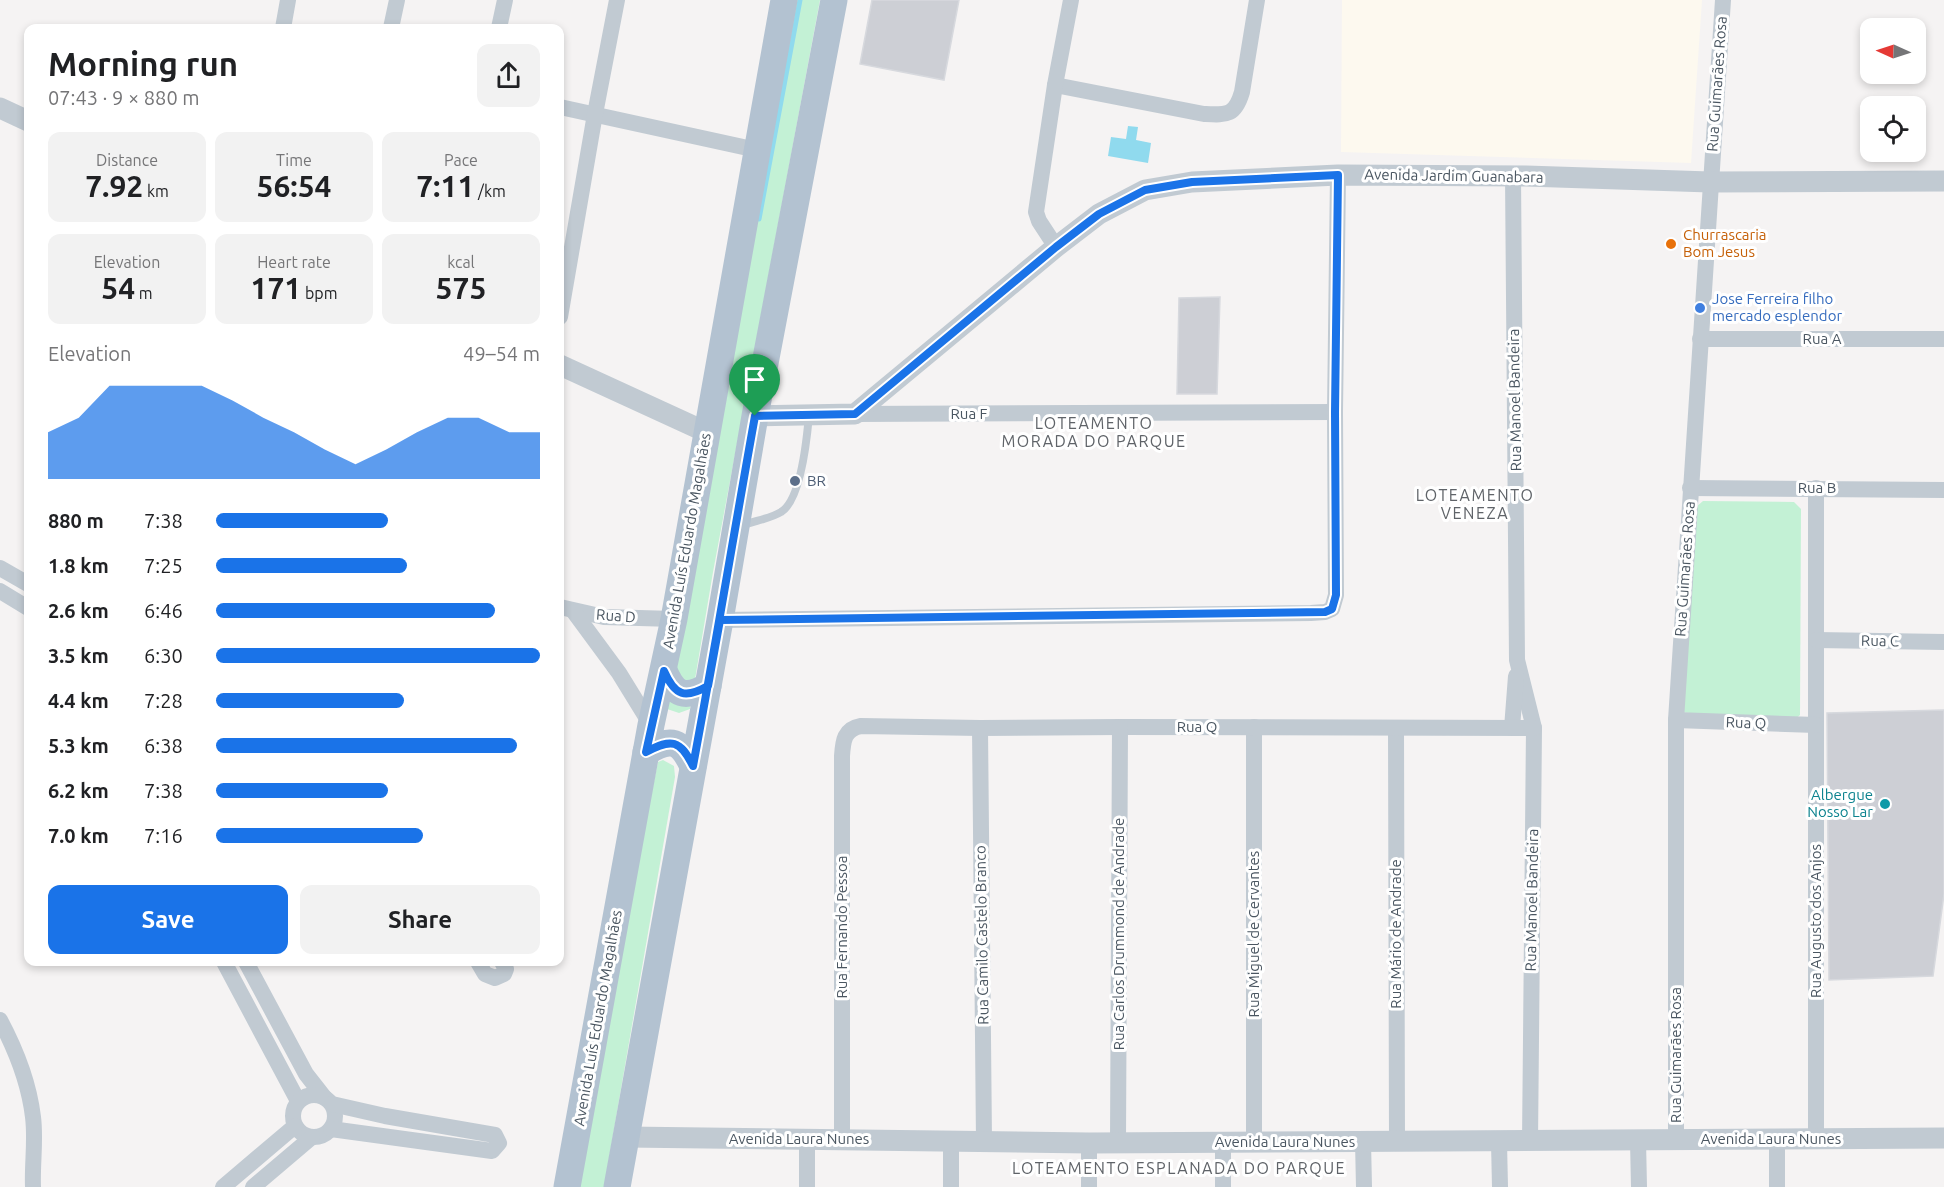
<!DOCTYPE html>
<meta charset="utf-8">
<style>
body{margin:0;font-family:Ubuntu,sans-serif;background:#f2f2f2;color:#202124;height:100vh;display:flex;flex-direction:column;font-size:22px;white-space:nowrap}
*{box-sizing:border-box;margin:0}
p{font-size:20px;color:#757577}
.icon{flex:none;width:33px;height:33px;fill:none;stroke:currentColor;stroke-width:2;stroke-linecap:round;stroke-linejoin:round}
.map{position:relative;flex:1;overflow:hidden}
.side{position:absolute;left:24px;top:24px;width:540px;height:942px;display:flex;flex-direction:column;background:#fff;border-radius:12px;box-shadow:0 3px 9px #0003}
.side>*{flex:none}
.needle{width:39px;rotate:273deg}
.buttons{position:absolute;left:1860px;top:18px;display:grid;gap:12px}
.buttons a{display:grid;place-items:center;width:66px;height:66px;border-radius:12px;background:#fff;box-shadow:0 3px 9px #0003;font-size:30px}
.pin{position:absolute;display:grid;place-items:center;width:51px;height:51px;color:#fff;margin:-62px -26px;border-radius:50% 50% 50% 0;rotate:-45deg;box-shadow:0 0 6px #0007}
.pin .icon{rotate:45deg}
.round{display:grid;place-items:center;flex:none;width:63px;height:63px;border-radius:12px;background:#f2f2f2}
.headline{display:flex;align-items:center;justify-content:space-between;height:102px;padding:0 24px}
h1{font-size:33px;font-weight:700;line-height:45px}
.figures{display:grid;grid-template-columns:repeat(3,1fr);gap:9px;height:102px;padding:6px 24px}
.figures div{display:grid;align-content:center;border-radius:12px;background:#f2f2f2;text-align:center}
.figures b{font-size:30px;font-weight:700}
.figures small{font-size:16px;font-weight:400}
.figures p{font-size:16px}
.chart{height:168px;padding:12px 24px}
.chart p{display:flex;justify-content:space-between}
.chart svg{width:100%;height:108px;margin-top:6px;fill:#1a73e8;opacity:.7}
.action{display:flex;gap:12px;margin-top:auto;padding:12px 24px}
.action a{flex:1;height:69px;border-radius:12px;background:#1a73e8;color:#fff;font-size:24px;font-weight:700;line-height:69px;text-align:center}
.action a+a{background:#f2f2f2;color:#202124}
ul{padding:0 24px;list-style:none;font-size:20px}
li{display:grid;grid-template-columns:96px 72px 1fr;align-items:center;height:45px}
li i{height:15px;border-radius:8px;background:#1a73e8}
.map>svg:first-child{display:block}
.commercial{fill:#fdf9ef}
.green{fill:#c3f1d5}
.water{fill:#90daee}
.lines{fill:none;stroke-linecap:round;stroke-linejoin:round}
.stream{stroke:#90daee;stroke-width:5}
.building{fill:#cdcfd5;stroke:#d7d9de;stroke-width:1.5}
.service{stroke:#c1cad2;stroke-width:8}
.minor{stroke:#c1cad2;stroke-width:16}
.tertiary{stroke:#c1cad2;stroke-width:21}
.primary{stroke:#b3c2d1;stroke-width:27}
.route-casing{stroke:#fff;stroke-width:12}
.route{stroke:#1a73e8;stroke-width:8}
.food-dot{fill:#e8710a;stroke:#fff;stroke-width:2}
.shop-dot{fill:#3f7fe0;stroke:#fff;stroke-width:2}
.service-dot{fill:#5c6f8a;stroke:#fff;stroke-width:2}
.culture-dot{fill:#0f9aa8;stroke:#fff;stroke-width:2}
.labels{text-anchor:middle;stroke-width:6;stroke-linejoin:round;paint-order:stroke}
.street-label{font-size:15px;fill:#4a5661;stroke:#fff}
.food-label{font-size:15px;fill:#c56008;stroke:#fff;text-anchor:start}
.shop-label{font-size:15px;fill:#366cbe;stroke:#fff;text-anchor:start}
.service-label{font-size:15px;fill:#4e5e75;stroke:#fff;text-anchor:start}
.culture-label{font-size:15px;fill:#0d838f;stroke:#fff;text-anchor:end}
.neighbourhood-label{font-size:16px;letter-spacing:1.5px;fill:#5f6368;stroke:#fff}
</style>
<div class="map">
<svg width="1944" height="1187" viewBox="0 0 1944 1187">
<rect width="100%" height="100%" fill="#f5f3f3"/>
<polygon class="commercial" points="1342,0 1702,0 1691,163 1341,152"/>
<g class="green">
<polygon points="788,0 820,0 713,572 690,709 679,713 667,709"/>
<polygon points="1703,501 1794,502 1801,509 1800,715 1792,722 1679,712 1696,507"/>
<polygon points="663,760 674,766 675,777 604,1187 571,1187 658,762"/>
</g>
<polygon class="water" points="1128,126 1138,127 1136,140 1151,143 1148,163 1108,156 1111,137 1126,139"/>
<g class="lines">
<polyline class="stream" points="759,219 800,0"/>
</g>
<g class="building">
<polygon points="872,0 959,0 944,80 860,64"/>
<polygon points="1220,297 1217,394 1177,394 1179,298"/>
<polygon points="1944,710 1944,894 1933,976 1829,980 1827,713"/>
</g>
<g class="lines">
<path class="service" d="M741,526C753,521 770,519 781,512C801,500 807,438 809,415"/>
<g class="minor">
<polyline points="283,28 288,0"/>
<polyline points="391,28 397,0"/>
<polyline points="499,28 505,0"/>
<path d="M1055,85L1204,114C1227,115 1235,116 1242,92L1257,0"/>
<polyline points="560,107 757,150"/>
<polyline points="1513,176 1517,660 1534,728 1530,1142"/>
<polyline points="1056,247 1039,221 1036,212 1055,85 1071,0"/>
<polyline points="560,317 595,114 617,0"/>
<polyline points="1700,339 1944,339"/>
<polyline points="855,414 1335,412"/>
<polyline points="1690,488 1944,490"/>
<polyline points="1816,488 1816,1138"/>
<polyline points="0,568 28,584"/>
<polyline points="0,591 28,608"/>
<polyline points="560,607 604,617 674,619"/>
<polyline points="574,612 619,673 651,725"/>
<polyline points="720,620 1311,613 1325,612 1332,609 1336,595 1335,412 1338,175"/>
<polyline points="1816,640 1944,642"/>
<polyline points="1676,720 1816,725"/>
<polyline points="1254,727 1254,1142"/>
<polyline points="980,728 984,1141"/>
<polyline points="1396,728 1397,1140"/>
<polyline points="1512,728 1516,676"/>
<polyline points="224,962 298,1101"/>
<polyline points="246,962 306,1074 324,1097"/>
<polyline points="478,962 485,974 495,978 504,974 506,969 502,962"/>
<path d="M0,1020C16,1050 29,1083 33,1117C36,1140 32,1164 33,1187"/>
<circle cx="314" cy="1116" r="21"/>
<polyline points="331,1129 492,1151 499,1143 495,1135 385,1116 332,1104"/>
<path d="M842,1139V756C843,741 844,729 861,726L980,728L1120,727L1534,728"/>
<polyline points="1676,1139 1676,720 1723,0"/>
<polyline points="1777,1139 1777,1187"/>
<polyline points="951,1140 951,1187"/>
<polyline points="1638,1140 1639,1187"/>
<polyline points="1118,1141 1120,727"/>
<polyline points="1363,1141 1364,1187"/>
<polyline points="1223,1142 1223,1187"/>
<polyline points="1499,1142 1500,1187"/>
<polyline points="223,1187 295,1126"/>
<polyline points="253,1187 312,1137"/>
<polyline points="807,1187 807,1139"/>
<polyline points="1089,1187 1089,1143"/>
</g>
<g class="tertiary">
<polyline points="0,108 28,121"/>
<polyline points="560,365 706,432"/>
<polyline points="755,416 855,414 1056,247 1099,214 1145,190 1192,182 1338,175 1526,176 1710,182 1944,181"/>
<polyline points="627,1137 1089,1143 1944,1138"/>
</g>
<g class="primary">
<path d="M664,671C675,696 685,699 708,686"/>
<path d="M646,752C672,737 680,740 693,766"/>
<polyline points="567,1187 651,725 674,619 784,0"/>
<polyline points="617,1187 720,620 755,416 834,0"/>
</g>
</g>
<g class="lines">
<g class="route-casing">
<path id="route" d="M755,416C734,532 715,649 693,766C680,740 672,738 646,752L664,671C675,696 685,699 708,686L720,620L1325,612L1332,609L1336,595L1335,412L1338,175L1192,182L1145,190L1099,214L1056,247L855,414L755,416"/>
</g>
<use href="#route" class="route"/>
</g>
<circle class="food-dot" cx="1671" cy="244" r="6"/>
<circle class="shop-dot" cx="1700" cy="308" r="6"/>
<circle class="service-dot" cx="795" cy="481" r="6"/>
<circle class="culture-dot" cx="1885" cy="804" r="6"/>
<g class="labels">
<g class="street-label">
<text transform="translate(1717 84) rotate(-86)" y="5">Rua Guimarães Rosa</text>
<text transform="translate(1454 176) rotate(1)" y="5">Avenida Jardim Guanabara</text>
<text x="1822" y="344">Rua A</text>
<text transform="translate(1515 400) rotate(-91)" y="5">Rua Manoel Bandeira</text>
<text x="969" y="419">Rua F</text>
<text x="1817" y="493">Rua B</text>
<text transform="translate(687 541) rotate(-80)" y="5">Avenida Luís Eduardo Magalhães</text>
<text transform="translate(1685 569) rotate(-86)" y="5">Rua Guimarães Rosa</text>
<text transform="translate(616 616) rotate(4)" y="5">Rua D</text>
<text transform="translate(1880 641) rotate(1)" y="5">Rua C</text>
<text transform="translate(1746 723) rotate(2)" y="5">Rua Q</text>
<text x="1197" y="732">Rua Q</text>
<text transform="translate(1532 900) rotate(-89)" y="5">Rua Manoel Bandeira</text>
<text transform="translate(1816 921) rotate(-90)" y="5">Rua Augusto dos Anjos</text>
<text transform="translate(842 927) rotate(-90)" y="5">Rua Fernando Pessoa</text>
<text transform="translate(1119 934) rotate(-90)" y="5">Rua Carlos Drummond de Andrade</text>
<text transform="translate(1254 934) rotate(-90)" y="5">Rua Miguel de Cervantes</text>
<text transform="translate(1396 934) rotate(-90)" y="5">Rua Mário de Andrade</text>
<text transform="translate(982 935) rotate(-91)" y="5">Rua Camilo Castelo Branco</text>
<text transform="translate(598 1018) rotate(-80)" y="5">Avenida Luís Eduardo Magalhães</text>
<text transform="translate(1676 1055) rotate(-90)" y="5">Rua Guimarães Rosa</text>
<text x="799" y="1144">Avenida Laura Nunes</text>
<text x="1771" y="1144">Avenida Laura Nunes</text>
<text x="1285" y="1147">Avenida Laura Nunes</text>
</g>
<g class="food-label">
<text x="1683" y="240">Churrascaria<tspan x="1683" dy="17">Bom Jesus</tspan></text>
</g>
<g class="shop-label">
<text x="1712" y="304">Jose Ferreira filho<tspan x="1712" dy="17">mercado esplendor</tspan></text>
</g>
<g class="service-label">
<text x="807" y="486">BR</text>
</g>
<g class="culture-label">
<text x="1873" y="800">Albergue<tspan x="1873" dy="17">Nosso Lar</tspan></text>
</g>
<g class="neighbourhood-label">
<text x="1094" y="429">LOTEAMENTO<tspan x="1094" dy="18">MORADA DO PARQUE</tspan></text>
<text x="1475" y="501">LOTEAMENTO<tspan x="1475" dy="18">VENEZA</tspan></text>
<text x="1179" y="1174">LOTEAMENTO ESPLANADA DO PARQUE</text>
</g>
</g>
</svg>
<div class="buttons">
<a><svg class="needle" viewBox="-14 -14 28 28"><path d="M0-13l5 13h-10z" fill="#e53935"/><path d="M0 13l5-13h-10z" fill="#757577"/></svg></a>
<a><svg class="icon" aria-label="locate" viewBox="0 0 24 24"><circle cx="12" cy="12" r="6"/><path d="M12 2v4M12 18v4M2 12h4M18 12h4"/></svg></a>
</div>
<div class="pin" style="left:755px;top:416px;background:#1e9e55"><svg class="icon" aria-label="arrive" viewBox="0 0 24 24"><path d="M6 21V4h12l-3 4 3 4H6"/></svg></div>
<section class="side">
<div class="headline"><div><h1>Morning run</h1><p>07:43 · 9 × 880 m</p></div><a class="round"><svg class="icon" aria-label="share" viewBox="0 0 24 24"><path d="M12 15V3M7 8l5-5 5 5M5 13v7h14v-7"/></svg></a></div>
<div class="figures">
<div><p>Distance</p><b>7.92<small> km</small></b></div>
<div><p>Time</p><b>56:54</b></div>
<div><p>Pace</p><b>7:11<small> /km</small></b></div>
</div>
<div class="figures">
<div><p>Elevation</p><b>54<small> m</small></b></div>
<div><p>Heart rate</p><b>171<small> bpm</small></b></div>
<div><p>kcal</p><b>575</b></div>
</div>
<div class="chart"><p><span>Elevation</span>49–54 m</p>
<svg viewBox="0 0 160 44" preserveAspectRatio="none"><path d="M0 44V25L10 19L20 6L30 6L40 6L50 6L60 12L70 19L80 25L90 32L100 38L110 32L120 25L130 19L140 19L150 25L160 25V44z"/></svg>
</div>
<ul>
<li><b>880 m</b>7:38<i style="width:53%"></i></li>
<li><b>1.8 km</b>7:25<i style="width:59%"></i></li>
<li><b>2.6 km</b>6:46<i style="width:86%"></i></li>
<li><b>3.5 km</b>6:30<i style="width:100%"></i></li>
<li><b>4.4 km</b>7:28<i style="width:58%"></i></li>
<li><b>5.3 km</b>6:38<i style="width:93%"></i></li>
<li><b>6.2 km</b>7:38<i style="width:53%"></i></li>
<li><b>7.0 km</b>7:16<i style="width:64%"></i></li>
</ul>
<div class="action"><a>Save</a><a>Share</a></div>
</section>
</div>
